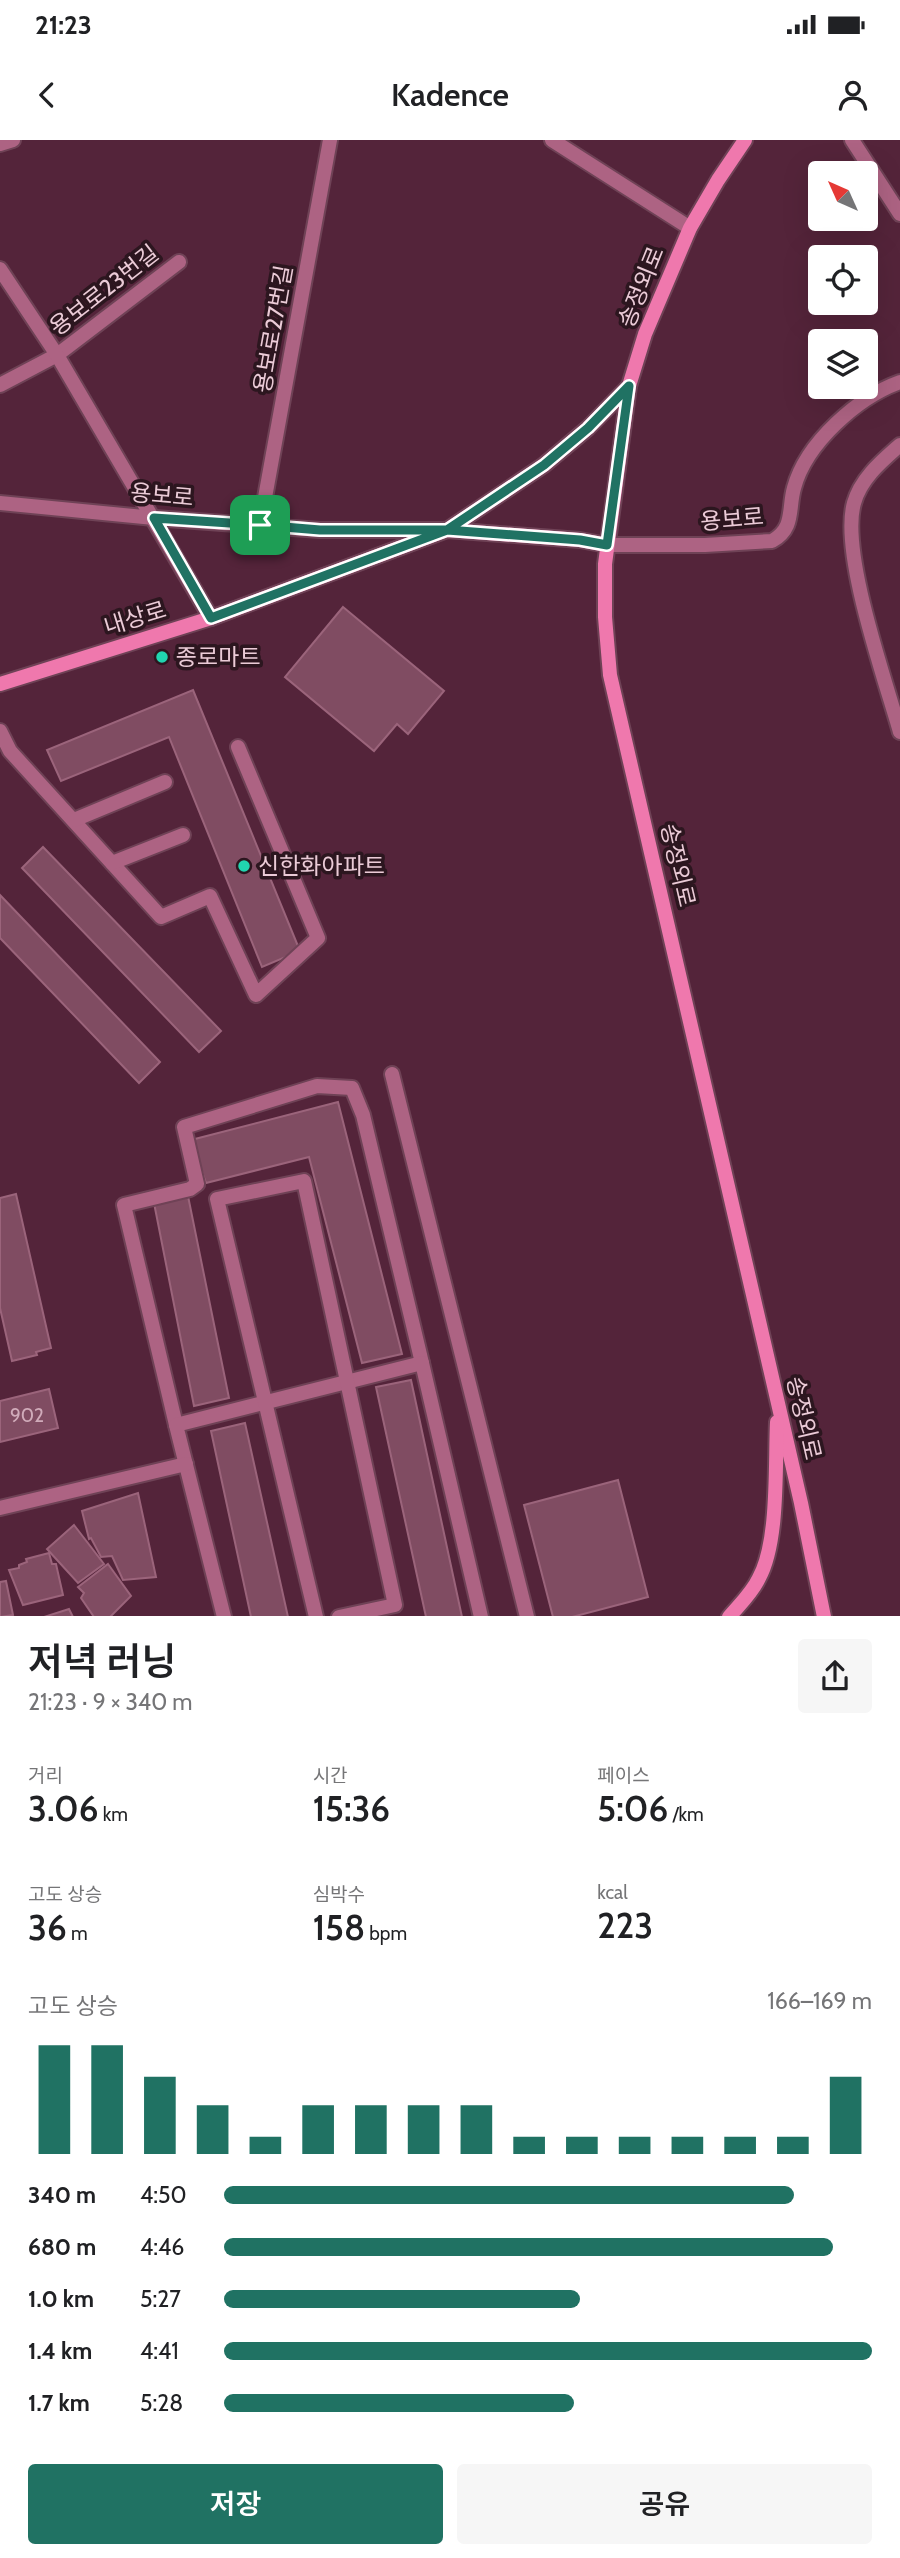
<!DOCTYPE html>
<html lang="ko">
<meta charset="utf-8">
<style>
body{margin:0;font-family:Cabin,"Noto Sans KR",sans-serif;background:#f6f6f6;color:#202124;height:100vh;display:flex;flex-direction:column;font-size:26px;white-space:nowrap}
*{box-sizing:border-box;margin:0}
p{font-size:23px;color:#757577}
.icon{flex:none;width:38px;height:38px;fill:none;stroke:currentColor;stroke-width:2;stroke-linecap:round;stroke-linejoin:round}
.map{position:relative;height:1476px;overflow:hidden}
.drawer{display:flex;flex-direction:column;background:#fff;flex:1}
.drawer>*{flex:none}
.needle{width:46px;rotate:315deg}
.tools{position:absolute;left:808px;top:21px;display:grid;gap:14px}
.tools a{display:grid;place-items:center;width:70px;height:70px;border-radius:7px;background:#fff;box-shadow:0 7px 28px #0002;font-size:35px}
.pin{position:absolute;display:grid;place-items:center;width:60px;height:60px;color:#fff;margin:-30px;border-radius:14px;box-shadow:0 4px 10px #0006}
.round{display:grid;place-items:center;flex:none;width:74px;height:74px;border-radius:7px;background:#f6f6f6}
.headline{display:flex;align-items:center;justify-content:space-between;height:119px;padding:0 28px}
h1{font-size:38px;font-weight:600;line-height:52px}
.stats{display:grid;grid-template-columns:repeat(3,1fr);gap:10px;height:119px;padding:7px 28px}
.stats div{display:grid;align-content:center}
.stats b{font-size:35px;font-weight:600}
.stats small{font-size:19px;font-weight:400}
.stats p{font-size:19px}
.chart{height:196px;padding:14px 28px}
.chart p{display:flex;justify-content:space-between}
.chart svg{width:100%;height:126px;margin-top:7px;stroke:#207263;stroke-width:6}
.action{display:flex;gap:14px;margin-top:auto;padding:14px 28px}
.action a{flex:1;height:80px;border-radius:7px;background:#207263;color:#fff;font-size:28px;font-weight:600;line-height:80px;text-align:center}
.action a+a{background:#f6f6f6;color:#202124}
ul{padding:0 28px;list-style:none;font-size:23px}
li{display:grid;grid-template-columns:112px 84px 1fr;align-items:center;height:52px}
li i{height:18px;border-radius:9px;background:#207263}
.status{display:flex;justify-content:space-between;align-items:center;height:49px;padding:0 35px;background:#fff;direction:ltr}
.status svg{height:19px;fill:currentColor}
header{display:flex;justify-content:space-between;align-items:center;height:91px;padding:0 28px;background:#fff;font-size:32px;font-weight:600}
.map>svg:first-child{display:block}
.building{fill:#804c62;stroke:#9b647b;stroke-width:2}
.lines{fill:none;stroke-linecap:round;stroke-linejoin:round}
.lane-casing{stroke:#6f4256;stroke-width:18}
.street-casing{stroke:#6f4256;stroke-width:18}
.secondary-casing{stroke:#6f4256;stroke-width:18}
.lane{stroke:#ad6383;stroke-width:14}
.street{stroke:#ad6383;stroke-width:14}
.secondary{stroke:#ef78ad;stroke-width:14}
.route-casing{stroke:#fff;stroke-width:14}
.route{stroke:#207263;stroke-width:9}
.poi-dot{fill:#21d5b0;stroke:#2c161f;stroke-width:2.5}
.labels{text-anchor:middle;stroke-width:7;stroke-linejoin:round;paint-order:stroke}
.number-label{font-size:19px;fill:#d0abba}
.street-label{font-size:23px;fill:#ebcbd7;stroke:#2c161f}
.poi-label{font-size:23px;fill:#ebcbd7;stroke:#2c161f;text-anchor:start}
</style>
<div class="status"><b>21:23</b><svg viewBox="0 0 49 12"><path d="M0 12V9h3v3zM5 12V6h3v6zM10 12V3h3v9zM15 12V0h3v12zM26 1h20v11H26zM47 4h2v5h-2z"/></svg></div>
<header><svg class="icon" aria-label="back" viewBox="0 0 24 24"><path d="M15 5l-7 7 7 7"/></svg>Kadence<svg class="icon" aria-label="person" viewBox="0 0 24 24"><circle cx="12" cy="8" r="4"/><path d="M4 21q1-7 8-7t8 7"/></svg></header>
<div class="map">
<svg width="900" height="1477" viewBox="0 0 900 1477">
<rect width="100%" height="100%" fill="#54243a"/>
<g class="building">
<polygon points="343,467 444,551 408,594 397,584 374,611 285,537"/>
<polygon points="193,550 300,811 262,827 169,597 61,641 47,610"/>
<polygon points="43,707 221,891 199,912 22,728"/>
<polygon points="0,755 160,922 139,943 0,798"/>
<polygon points="338,962 402,1214 362,1223 309,1017 206,1043 191,1000"/>
<polygon points="16,1054 51,1208 36,1212 37,1215 12,1221 0,1168 0,1058"/>
<polygon points="188,1056 229,1258 194,1266 154,1063"/>
<polygon points="411,1240 462,1477 426,1477 376,1247"/>
<polygon points="49,1249 58,1288 0,1302 0,1261"/>
<polygon points="245,1283 288,1477 251,1477 211,1291"/>
<polygon points="618,1340 648,1457 572,1477 553,1477 524,1365"/>
<polygon points="138,1353 156,1437 123,1440 112,1416 101,1417 91,1398 89,1399 82,1371"/>
<polygon points="74,1385 104,1424 78,1443 47,1409"/>
<polygon points="49,1413 52,1424 56,1424 63,1455 23,1465 9,1430 19,1428 19,1425 27,1422 26,1419"/>
<polygon points="108,1424 131,1456 110,1477 94,1477 81,1458 84,1453 78,1447"/>
<polygon points="6,1441 13,1475 0,1477 0,1442"/>
<polygon points="69,1469 73,1477 44,1477"/>
</g>
<g class="lines">
<g class="lane-casing">
<g id="lane">
<polyline points="552,0 690,88"/>
<polyline points="852,0 900,74"/>
<polyline points="0,4 13,0"/>
<polyline points="0,245 57,215 179,122"/>
<polyline points="260,385 330,0"/>
<polyline points="0,591 10,611 161,777 210,756 256,855 318,798 238,607"/>
<polyline points="74,680 165,642"/>
<polyline points="112,723 183,695"/>
<polyline points="176,1285 124,1065 190,1049 197,1044 184,987 317,946 352,948 363,975 422,1223"/>
<polyline points="224,1477 176,1285 422,1223 481,1477"/>
<polyline points="316,1477 217,1059 304,1041 395,1465 339,1477"/>
</g>
</g>
<g class="street-casing">
<g id="street">
<polyline points="0,129 57,215 211,478"/>
<path d="M900,305C882,321 861,338 854,363C840,412 885,539 900,592"/>
<polyline points="0,363 154,378 320,390 445,390"/>
<path d="M607,405H705L772,401C795,388 788,369 794,348C806,303 858,257 900,242"/>
<polyline points="392,934 527,1477"/>
<polyline points="0,1368 186,1324"/>
</g>
</g>
<g class="secondary-casing">
<g id="secondary">
<polyline points="745,0 718,40 690,88 645,194 629,246 605,424 605,477 610,535 801,1363 824,1477"/>
<polyline points="447,390 544,325 588,288 629,246"/>
<polyline points="0,544 211,478 447,390 580,400 607,405"/>
<path d="M729,1477C740,1464 752,1453 759,1438C779,1402 775,1325 777,1282"/>
</g>
</g>
<use href="#lane" class="lane"/>
<use href="#street" class="street"/>
<use href="#secondary" class="secondary"/>
</g>
<g class="lines">
<g class="route-casing">
<polyline id="route" points="260,385 154,378 211,478 447,390 580,400 607,405 629,246 588,288 544,325 447,390 320,390 260,385"/>
</g>
<use href="#route" class="route"/>
</g>
<g class="poi-dot">
<circle cx="162" cy="517" r="7"/>
<circle cx="244" cy="726" r="7"/>
</g>
<g class="labels">
<g class="number-label">
<text x="27" y="1282">902</text>
</g>
<g class="street-label">
<text transform="translate(641 147) rotate(-68)" y="8">송정외로</text>
<text transform="translate(104 150) rotate(-38)" y="8">용보로23번길</text>
<text transform="translate(273 189) rotate(-80)" y="8">용보로27번길</text>
<text transform="translate(162 355) rotate(5)" y="8">용보로</text>
<text transform="translate(732 379) rotate(-5)" y="8">용보로</text>
<text transform="translate(135 478) rotate(-17)" y="8">내상로</text>
<text transform="translate(678 725) rotate(77)" y="8">송정외로</text>
<text transform="translate(804 1278) rotate(77)" y="8">송정외로</text>
</g>
<g class="poi-label">
<text x="176" y="525">종로마트</text>
<text x="258" y="734">신한화아파트</text>
</g>
</g>
</svg>
<div class="tools">
<a><svg class="needle" viewBox="-14 -14 28 28"><path d="M0-13l5 13h-10z" fill="#e53935"/><path d="M0 13l5-13h-10z" fill="#757577"/></svg></a>
<a><svg class="icon" aria-label="locate" viewBox="0 0 24 24"><circle cx="12" cy="12" r="6"/><path d="M12 2v4M12 18v4M2 12h4M18 12h4"/></svg></a>
<a><svg class="icon" aria-label="layers" viewBox="0 0 24 24"><path d="M12 4l9 5-9 5-9-5zM3 14l9 5 9-5"/></svg></a>
</div>
<div class="pin" style="left:260px;top:385px;background:#1e9e55"><svg class="icon" aria-label="arrive" viewBox="0 0 24 24"><path d="M6 21V4h12l-3 4 3 4H6"/></svg></div>
</div>
<section class="drawer">
<div class="headline"><div><h1>저녁 러닝</h1><p>21:23 · 9 × 340 m</p></div><a class="round"><svg class="icon" aria-label="share" viewBox="0 0 24 24"><path d="M12 15V3M7 8l5-5 5 5M5 13v7h14v-7"/></svg></a></div>
<div class="stats">
<div><p>거리</p><b>3.06<small> km</small></b></div>
<div><p>시간</p><b>15:36</b></div>
<div><p>페이스</p><b>5:06<small> /km</small></b></div>
</div>
<div class="stats">
<div><p>고도 상승</p><b>36<small> m</small></b></div>
<div><p>심박수</p><b>158<small> bpm</small></b></div>
<div><p>kcal</p><b>223</b></div>
</div>
<div class="chart"><p><span>고도 상승</span>166–169 m</p>
<svg viewBox="0 0 160 44" preserveAspectRatio="none"><path d="M5 44V6M15 44V6M25 44V17M35 44V27M45 44V38M55 44V27M65 44V27M75 44V27M85 44V27M95 44V38M105 44V38M115 44V38M125 44V38M135 44V38M145 44V38M155 44V17"/></svg>
</div>
<ul>
<li><b>340 m</b>4:50<i style="width:88%"></i></li>
<li><b>680 m</b>4:46<i style="width:94%"></i></li>
<li><b>1.0 km</b>5:27<i style="width:55%"></i></li>
<li><b>1.4 km</b>4:41<i style="width:100%"></i></li>
<li><b>1.7 km</b>5:28<i style="width:54%"></i></li>
</ul>
<div class="action"><a>저장</a><a>공유</a></div>
</section>
